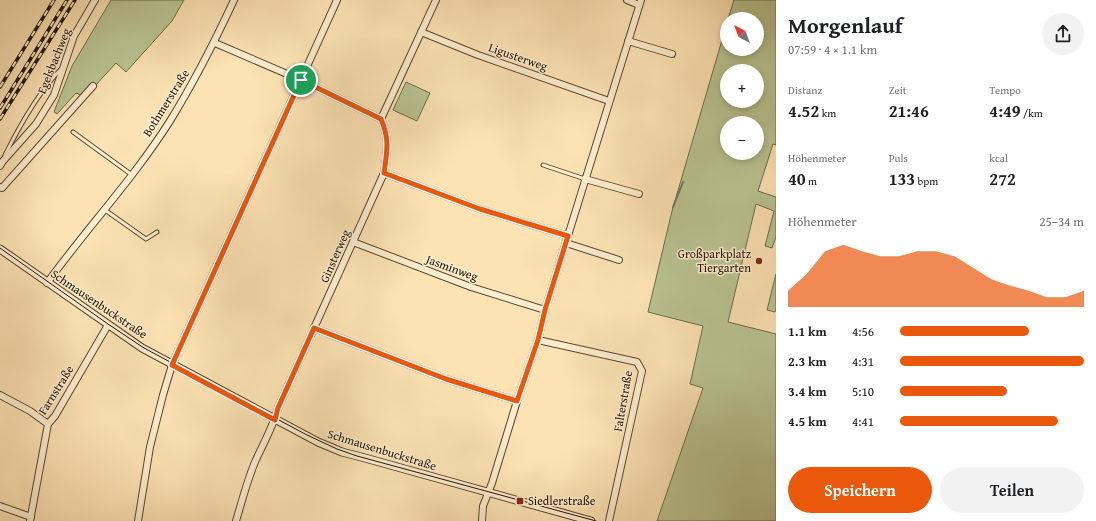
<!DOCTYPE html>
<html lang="de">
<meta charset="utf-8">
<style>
body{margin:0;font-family:"Gentium Book Plus",serif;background:#f2f2f2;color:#202124;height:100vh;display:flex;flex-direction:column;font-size:15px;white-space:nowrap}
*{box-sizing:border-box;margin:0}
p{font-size:13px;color:#757577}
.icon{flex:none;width:22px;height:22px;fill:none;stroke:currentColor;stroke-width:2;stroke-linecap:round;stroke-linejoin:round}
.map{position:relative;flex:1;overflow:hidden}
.side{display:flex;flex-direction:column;background:#fff;width:320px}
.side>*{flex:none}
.needle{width:26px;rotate:319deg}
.fabs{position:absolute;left:720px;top:12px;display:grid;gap:8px}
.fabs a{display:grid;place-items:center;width:44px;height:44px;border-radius:50%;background:#fff;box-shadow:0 2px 6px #0003;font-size:20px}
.pin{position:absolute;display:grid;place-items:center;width:34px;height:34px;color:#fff;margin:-17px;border:2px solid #fff;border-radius:50%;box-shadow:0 1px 4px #0007}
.round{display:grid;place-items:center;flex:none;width:42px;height:42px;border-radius:21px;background:#f2f2f2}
.headline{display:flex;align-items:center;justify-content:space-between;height:68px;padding:0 12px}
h1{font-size:22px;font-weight:700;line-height:30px}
.stats{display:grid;grid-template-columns:repeat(3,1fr);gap:6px;height:68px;padding:4px 12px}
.stats div{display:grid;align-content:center}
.stats b{font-size:17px;font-weight:700}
.stats small{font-size:11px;font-weight:400}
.stats p{font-size:11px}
.chart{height:112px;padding:8px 12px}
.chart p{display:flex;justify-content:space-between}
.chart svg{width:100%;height:72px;margin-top:4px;fill:#ea580c;opacity:.7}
.action{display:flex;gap:8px;margin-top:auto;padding:8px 12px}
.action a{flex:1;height:46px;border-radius:24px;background:#ea580c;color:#fff;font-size:16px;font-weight:700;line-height:46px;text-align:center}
.action a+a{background:#f2f2f2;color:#202124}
ul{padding:0 12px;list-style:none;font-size:13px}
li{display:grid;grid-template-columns:64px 48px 1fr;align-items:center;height:30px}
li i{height:10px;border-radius:5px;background:#ea580c}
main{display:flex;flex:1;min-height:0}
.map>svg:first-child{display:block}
.green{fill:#b9c592;stroke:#6c6c4c;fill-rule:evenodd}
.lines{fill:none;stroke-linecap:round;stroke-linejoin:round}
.stream{stroke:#6c7a6a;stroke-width:2}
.service-casing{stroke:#574832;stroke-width:5}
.minor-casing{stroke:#574832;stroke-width:8}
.tertiary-casing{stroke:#574832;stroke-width:9}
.service{stroke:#feedce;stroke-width:3}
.minor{stroke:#feedce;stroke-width:6}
.tertiary{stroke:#feedce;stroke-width:7}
.tram{stroke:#201406;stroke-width:1}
.rail-casing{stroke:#201406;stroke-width:3.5}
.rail{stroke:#feedce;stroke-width:2;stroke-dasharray:6;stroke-linecap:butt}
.route-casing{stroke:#fff;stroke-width:8}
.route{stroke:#ea580c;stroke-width:5}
.poi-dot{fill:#8f2418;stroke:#feedce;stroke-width:1.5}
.labels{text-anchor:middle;stroke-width:3;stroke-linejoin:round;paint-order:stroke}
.street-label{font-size:12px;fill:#201406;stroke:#feedce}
.poi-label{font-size:12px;fill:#201406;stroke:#feedce;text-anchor:end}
</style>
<main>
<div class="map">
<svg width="776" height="521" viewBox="0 0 776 521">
<rect width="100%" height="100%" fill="#fde3b4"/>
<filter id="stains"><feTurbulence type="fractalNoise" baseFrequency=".005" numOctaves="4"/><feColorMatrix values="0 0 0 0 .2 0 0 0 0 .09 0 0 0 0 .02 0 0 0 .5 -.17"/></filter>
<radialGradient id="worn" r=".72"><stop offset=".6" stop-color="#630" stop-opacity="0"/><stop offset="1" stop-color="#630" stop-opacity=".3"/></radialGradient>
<g class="green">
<polygon points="111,0 184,0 172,21 126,72 116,63 94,87 81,95 76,93 57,114 54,112 72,66"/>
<path d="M734,0H776V145L773,144L758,191L776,197V237L772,248L765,246L774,211L756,204L728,322L776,334V521H657L703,388L690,384L703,326L648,312L672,211L727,23V49H757V19H728ZM727,71H757V101H727ZM727,123H757V153H727Z"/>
<polygon points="406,82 430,93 417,121 393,110"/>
<polygon points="776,274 776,308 775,312 767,310"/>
</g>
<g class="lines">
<polyline class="stream" points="673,207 683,182"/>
<g class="service-casing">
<g id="service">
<polyline points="73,132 132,175"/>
<path d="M5,155C19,127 39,91 62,68"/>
<polyline points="543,165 585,179"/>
<polyline points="105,210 146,239 157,232"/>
</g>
</g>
<g class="minor-casing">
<g id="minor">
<polyline points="627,0 639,5"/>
<polyline points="421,32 478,55 609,101"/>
<polyline points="628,41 672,54"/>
<polyline points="215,43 301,80 381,119"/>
<polyline points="0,166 3,161 36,124 54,95 74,36 95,0"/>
<polyline points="384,173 480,209 568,236"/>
<polyline points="585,179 639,194"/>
<polyline points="0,187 2,188 93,86"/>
<polyline points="353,242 471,287 545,310"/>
<polyline points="566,243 619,260"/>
<path d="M47,283C87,228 134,178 170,121C194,82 215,41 234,0"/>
<polyline points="314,328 446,379 517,401"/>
<polyline points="538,340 637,362 642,371 609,521"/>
<polyline points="0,395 30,411 48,424"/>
<polyline points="0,506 31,517"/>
<polyline points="30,521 48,424 55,416 108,325"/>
<polyline points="138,521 150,447 163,395 172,365 337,0"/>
<path d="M236,521C242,501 247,481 255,462C263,444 273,427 278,408L384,173C387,151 390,140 381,119L436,0"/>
<polyline points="482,521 483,506 492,483 517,401 538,340 545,310 641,0"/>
</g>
</g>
<g class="tertiary-casing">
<polyline id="tertiary" points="0,249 142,348 318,442 342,452 365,458 591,521"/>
</g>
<use href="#service" class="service"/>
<use href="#minor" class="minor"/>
<use href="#tertiary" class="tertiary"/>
<polyline class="tram" points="0,248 108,324 144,348 307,435 337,449 357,456 596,521"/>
<g class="rail-casing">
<g id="rail">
<polyline points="0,87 54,0"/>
<polyline points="0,108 67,0"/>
<polyline points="0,119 75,0"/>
</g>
</g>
<use href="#rail" class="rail"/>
</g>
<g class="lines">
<g class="route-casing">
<path id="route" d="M301,80L381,119C390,140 387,151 384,173L480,209L568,236L545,310L538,340L517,401L446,379L314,328L278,408L275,420L172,365Z"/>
</g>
<use href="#route" class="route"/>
</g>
<g class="poi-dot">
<circle cx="759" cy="261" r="4"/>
<rect x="516" y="497" width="8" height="8" rx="2"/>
</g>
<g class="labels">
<g class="street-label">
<text transform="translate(518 57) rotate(19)" y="4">Ligusterweg</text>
<text transform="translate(54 61) rotate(-68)" y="4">Egelsbachweg</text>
<text transform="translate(166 103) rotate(-58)" y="4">Bothmerstraße</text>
<text transform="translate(335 256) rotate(-66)" y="4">Ginsterweg</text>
<text transform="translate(452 268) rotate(20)" y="4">Jasminweg</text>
<text transform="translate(99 304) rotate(34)" y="4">Schmausenbuckstraße</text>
<text transform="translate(56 390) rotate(-58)" y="4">Farnstraße</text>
<text transform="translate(623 401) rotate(-80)" y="4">Falterstraße</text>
<text transform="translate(382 450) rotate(17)" y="4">Schmausenbuckstraße</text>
</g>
<g class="poi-label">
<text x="751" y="258">Großparkplatz<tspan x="751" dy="14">Tiergarten</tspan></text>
<text x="528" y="505" text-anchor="start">Siedlerstraße</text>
</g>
</g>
<rect width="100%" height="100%" filter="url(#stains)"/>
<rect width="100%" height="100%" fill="url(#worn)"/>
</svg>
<div class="fabs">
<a><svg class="needle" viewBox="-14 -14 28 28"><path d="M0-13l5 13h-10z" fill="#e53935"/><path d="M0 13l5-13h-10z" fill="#757577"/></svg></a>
<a>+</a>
<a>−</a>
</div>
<div class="pin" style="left:301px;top:80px;background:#1e9e55"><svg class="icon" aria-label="arrive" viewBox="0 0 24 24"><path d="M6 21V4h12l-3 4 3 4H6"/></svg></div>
</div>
<section class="side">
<div class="headline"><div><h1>Morgenlauf</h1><p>07:59 · 4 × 1.1 km</p></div><a class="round"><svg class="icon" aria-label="share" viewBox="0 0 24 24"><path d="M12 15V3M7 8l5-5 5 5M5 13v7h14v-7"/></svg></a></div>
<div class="stats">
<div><p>Distanz</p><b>4.52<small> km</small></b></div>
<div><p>Zeit</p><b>21:46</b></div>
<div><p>Tempo</p><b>4:49<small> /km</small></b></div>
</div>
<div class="stats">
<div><p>Höhenmeter</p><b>40<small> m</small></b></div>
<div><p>Puls</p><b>133<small> bpm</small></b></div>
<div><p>kcal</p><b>272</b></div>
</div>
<div class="chart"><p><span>Höhenmeter</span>25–34 m</p>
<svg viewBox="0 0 160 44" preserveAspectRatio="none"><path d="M0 44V34L10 24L20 10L30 6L40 10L50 13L60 13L70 10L80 10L90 13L100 20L110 27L120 31L130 34L140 38L150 38L160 34V44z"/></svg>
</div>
<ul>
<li><b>1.1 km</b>4:56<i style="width:70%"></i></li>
<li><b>2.3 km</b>4:31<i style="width:100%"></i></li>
<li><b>3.4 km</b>5:10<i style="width:58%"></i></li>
<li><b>4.5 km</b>4:41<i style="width:86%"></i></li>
</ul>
<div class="action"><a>Speichern</a><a>Teilen</a></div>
</section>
</main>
